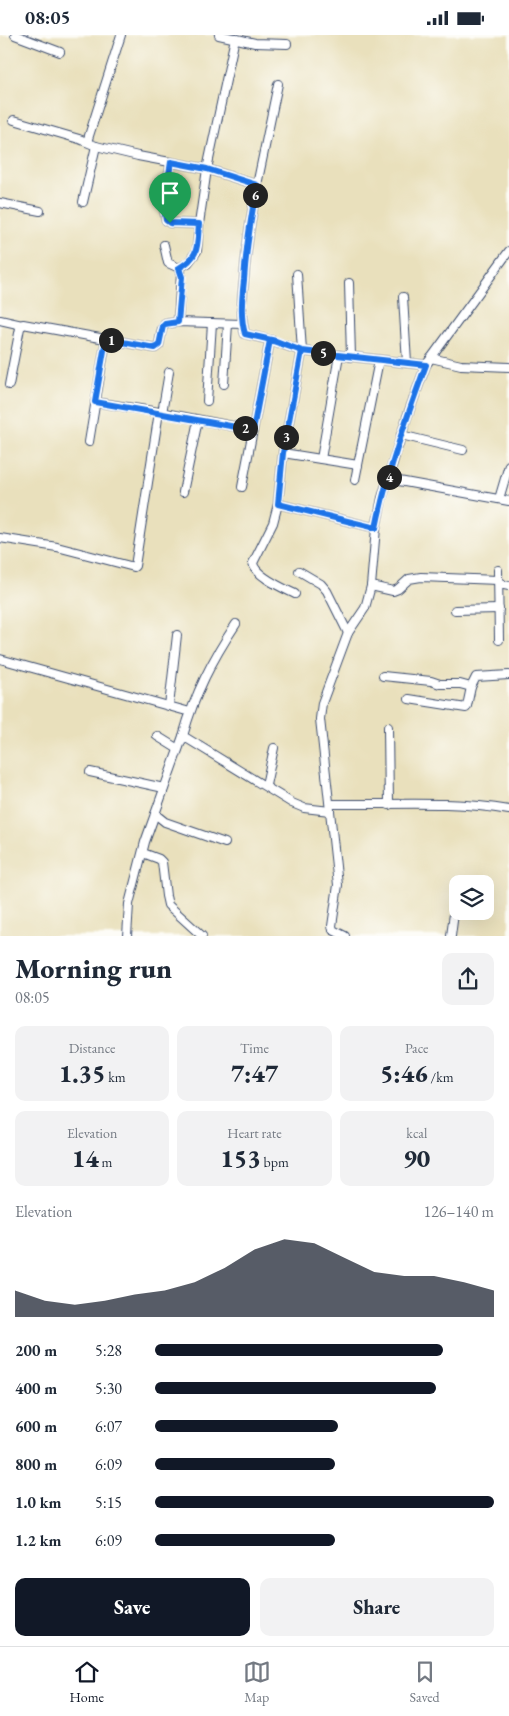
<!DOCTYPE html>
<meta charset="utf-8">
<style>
body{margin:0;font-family:"EB Garamond",serif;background:#f2f2f3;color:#1f2937;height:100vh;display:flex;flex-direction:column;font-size:19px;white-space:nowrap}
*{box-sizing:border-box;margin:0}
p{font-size:16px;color:#747a83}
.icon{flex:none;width:28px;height:28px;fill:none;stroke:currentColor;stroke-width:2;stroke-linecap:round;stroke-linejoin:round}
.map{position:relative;height:901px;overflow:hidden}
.details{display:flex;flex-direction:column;background:#fff;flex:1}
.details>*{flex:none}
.controls{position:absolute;left:449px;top:840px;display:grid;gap:10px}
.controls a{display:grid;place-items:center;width:45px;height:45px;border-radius:10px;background:#fff;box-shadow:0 5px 20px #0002;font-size:25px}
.pin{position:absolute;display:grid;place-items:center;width:42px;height:42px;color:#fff;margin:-51px -21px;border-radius:50% 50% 50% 0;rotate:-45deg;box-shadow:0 0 5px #0007}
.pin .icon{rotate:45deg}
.km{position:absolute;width:25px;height:25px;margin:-12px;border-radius:50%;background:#222;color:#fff;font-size:14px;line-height:25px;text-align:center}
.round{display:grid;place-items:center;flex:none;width:52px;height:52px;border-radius:10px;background:#f2f2f3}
.head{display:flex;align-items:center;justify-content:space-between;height:85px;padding:0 15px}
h1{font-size:28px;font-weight:800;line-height:38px}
.stats{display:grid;grid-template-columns:repeat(3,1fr);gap:8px;height:85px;padding:5px 15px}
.stats div{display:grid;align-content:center;border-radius:10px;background:#f2f2f3;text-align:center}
.stats b{font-size:25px;font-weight:800}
.stats small{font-size:14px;font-weight:400}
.stats p{font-size:14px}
.chart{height:140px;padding:10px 15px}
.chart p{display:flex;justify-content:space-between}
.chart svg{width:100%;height:90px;margin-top:5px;fill:#111827;opacity:.7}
.primary-button{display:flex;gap:10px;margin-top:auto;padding:10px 15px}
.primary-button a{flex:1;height:58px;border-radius:10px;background:#111827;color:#fff;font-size:20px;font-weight:800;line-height:58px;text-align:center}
.primary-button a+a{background:#f2f2f3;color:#1f2937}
ul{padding:0 15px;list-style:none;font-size:16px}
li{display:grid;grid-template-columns:80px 60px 1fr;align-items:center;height:38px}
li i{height:12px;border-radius:6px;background:#111827}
.status{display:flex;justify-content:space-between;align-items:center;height:35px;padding:0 25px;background:#fff;direction:ltr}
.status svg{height:14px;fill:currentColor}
.tabs{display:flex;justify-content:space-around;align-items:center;height:70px;border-top:1px solid #e0e1e3;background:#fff;font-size:14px;color:#747a83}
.tabs a{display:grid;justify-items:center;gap:2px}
.tabs .on{color:#111827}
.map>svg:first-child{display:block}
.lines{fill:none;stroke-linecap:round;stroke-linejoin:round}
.minor-casing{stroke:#3a4a6c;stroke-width:10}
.minor{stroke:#fff;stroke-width:8}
.route-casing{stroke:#fff;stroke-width:10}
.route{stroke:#1a73e8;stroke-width:6}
</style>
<div class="status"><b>08:05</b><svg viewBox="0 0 49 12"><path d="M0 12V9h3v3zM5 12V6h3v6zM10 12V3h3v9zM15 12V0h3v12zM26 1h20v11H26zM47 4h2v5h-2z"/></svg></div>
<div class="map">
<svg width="509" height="901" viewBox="0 0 509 901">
<rect width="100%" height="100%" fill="#fdfcf7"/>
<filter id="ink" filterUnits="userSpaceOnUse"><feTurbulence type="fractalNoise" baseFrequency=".02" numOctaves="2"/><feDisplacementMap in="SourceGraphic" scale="10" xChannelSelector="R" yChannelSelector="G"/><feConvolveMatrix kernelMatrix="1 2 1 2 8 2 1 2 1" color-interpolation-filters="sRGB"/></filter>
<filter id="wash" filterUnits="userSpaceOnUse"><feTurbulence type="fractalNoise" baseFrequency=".0096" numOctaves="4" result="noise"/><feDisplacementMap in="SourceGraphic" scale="20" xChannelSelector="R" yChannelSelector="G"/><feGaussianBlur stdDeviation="1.12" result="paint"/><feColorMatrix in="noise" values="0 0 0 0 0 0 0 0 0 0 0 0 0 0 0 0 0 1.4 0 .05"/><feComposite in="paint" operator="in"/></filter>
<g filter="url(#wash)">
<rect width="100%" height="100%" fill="#e9e0bc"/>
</g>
<g filter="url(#ink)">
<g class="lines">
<g class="minor-casing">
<g id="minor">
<polyline points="15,0 60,17"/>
<polyline points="219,0 255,8 287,9"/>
<path d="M14,85L79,104L96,111L138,121L207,134L257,150C251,182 246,213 244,245C242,264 240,281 245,299L270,305"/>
<polyline points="87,107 121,0"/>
<polyline points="171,127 164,173 166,185 170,188 199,189"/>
<polyline points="257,150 278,49"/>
<polyline points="83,167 96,111"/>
<polyline points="0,168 40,176"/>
<polyline points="164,210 168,228 179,233 181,238 178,287"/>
<polyline points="179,233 188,228 197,216 199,189 207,134 235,3"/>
<polyline points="297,239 302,316 283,418 278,469 376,493"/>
<polyline points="349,248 351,322"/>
<polyline points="403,262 407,328"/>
<polyline points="0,285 22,290"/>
<polyline points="431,323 461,330 509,332"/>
<polyline points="224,349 228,289"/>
<polyline points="9,350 20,293 23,289 155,313 159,310 162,294 165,289 178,287 242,289"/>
<polyline points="207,366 212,288"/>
<polyline points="95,367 159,377"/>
<polyline points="162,378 169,337"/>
<polyline points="401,400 463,415"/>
<polyline points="89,407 106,304"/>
<polyline points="283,418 358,430"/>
<polyline points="321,424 339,320"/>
<polyline points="388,444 509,466"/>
<polyline points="355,445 379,325"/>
<polyline points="242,452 253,395"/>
<polyline points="183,457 198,385"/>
<polyline points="499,464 509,430"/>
<path d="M278,469L273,488L253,528C255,541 283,553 295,559"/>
<polyline points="0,503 57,512 134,532 135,531 159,377 253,395 270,305 302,316 426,330 509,216"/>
<polyline points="498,535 499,605"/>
<polyline points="299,536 321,549 327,556 348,598"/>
<polyline points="371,551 393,556 398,554 409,544 421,542 498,545 504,550 509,551"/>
<polyline points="455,575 499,574"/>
<path d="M236,589C212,625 195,658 183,701L292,768L304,773L330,776"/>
<polyline points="0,624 190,677"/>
<polyline points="383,641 431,646 440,649 460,649 471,652"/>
<polyline points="409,664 466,673 467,671 471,652 476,642 509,640"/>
<polyline points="169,671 177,600"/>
<polyline points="388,692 389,770"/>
<polyline points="157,701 178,714"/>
<polyline points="90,737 164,753"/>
<polyline points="266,750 274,713"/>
<path d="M330,769C390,770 450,765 509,775"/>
<polyline points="155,779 165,787 225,808"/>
<polyline points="143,818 159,824 162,827 166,861 168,870 202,901"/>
<polyline points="127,901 129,869 145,807 183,701"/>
<polyline points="345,901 333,895 332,891 338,850 320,684 322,668 348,598 365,573 371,551 376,493 382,463 407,382 426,330"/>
<polyline points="451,901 455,871"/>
</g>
</g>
<use href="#minor" class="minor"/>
</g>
</g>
<g class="lines" filter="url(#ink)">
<g class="route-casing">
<path id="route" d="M170,188L199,189C197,211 200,221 179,233L182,242L178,287L165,289L163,291L159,310L155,313L106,304L95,367L253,395L270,305L302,316L283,418L278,469L376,493C387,438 406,384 426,330L302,316L276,306L245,299C240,281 242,264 244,245C246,213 251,182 257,150L207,134L171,127L164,172L166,185L170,188"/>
</g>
<use href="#route" class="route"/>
</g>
</svg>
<div class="controls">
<a><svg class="icon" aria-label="layers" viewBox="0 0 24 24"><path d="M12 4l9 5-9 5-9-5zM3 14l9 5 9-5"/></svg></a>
</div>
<div class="pin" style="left:170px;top:188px;background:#1e9e55"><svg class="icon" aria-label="arrive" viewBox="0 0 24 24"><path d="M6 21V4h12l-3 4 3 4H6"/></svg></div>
<b class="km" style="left:111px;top:305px">1</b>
<b class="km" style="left:245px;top:393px">2</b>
<b class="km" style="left:286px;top:402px">3</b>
<b class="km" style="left:389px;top:442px">4</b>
<b class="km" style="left:323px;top:318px">5</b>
<b class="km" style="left:255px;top:160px">6</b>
</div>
<section class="details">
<div class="head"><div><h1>Morning run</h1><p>08:05</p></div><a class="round"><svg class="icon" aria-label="share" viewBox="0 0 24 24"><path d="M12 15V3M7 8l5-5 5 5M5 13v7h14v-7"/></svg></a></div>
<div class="stats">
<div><p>Distance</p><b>1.35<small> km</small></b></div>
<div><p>Time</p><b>7:47</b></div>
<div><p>Pace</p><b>5:46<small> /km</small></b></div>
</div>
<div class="stats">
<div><p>Elevation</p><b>14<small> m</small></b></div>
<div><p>Heart rate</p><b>153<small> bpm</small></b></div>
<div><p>kcal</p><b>90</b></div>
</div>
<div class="chart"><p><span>Elevation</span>126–140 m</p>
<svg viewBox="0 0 160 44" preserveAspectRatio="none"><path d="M0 44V31L10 36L20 38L30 36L40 33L50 31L60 27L70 20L80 11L90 6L100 8L110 15L120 22L130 24L140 24L150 27L160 31V44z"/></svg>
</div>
<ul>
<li><b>200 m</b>5:28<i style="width:85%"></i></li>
<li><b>400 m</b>5:30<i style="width:83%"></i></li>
<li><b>600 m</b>6:07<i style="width:54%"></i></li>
<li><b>800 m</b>6:09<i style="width:53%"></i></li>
<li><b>1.0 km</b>5:15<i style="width:100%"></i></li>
<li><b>1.2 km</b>6:09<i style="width:53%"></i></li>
</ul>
<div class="primary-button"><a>Save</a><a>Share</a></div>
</section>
<nav class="tabs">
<a class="on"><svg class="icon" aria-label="home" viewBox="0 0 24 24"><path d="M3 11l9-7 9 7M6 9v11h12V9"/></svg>Home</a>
<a><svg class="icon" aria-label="map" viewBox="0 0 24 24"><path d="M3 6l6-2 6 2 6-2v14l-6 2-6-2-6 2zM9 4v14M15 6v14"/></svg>Map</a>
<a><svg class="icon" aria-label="saved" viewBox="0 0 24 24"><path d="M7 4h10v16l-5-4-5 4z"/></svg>Saved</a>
</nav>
